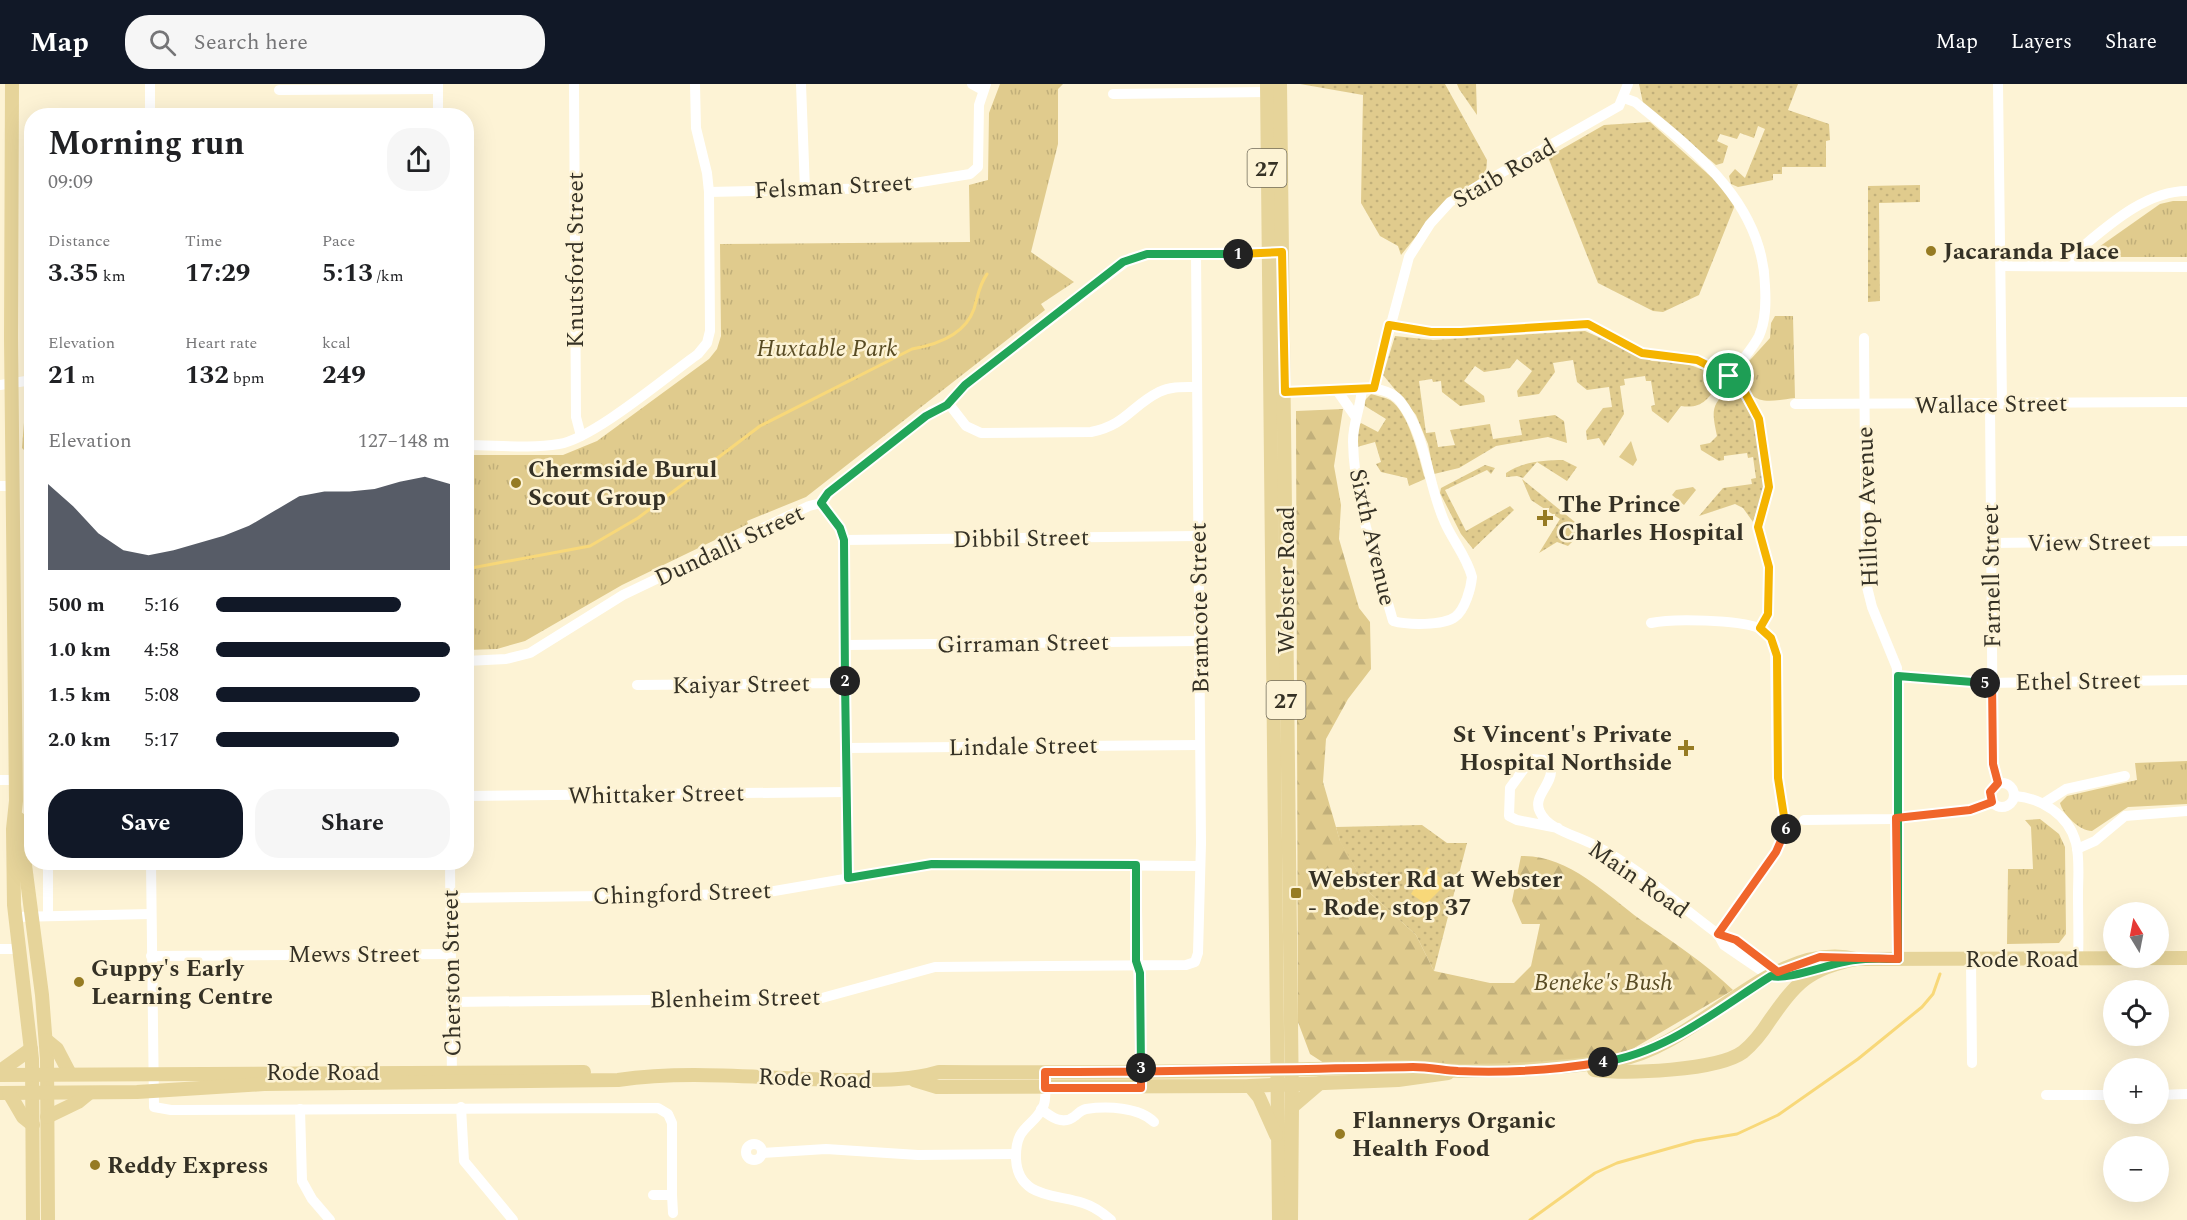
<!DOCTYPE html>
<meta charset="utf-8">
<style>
body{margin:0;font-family:Spectral,serif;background:#f6f6f6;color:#202124;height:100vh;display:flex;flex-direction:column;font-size:22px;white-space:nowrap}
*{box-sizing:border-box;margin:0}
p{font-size:20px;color:#757577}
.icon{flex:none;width:33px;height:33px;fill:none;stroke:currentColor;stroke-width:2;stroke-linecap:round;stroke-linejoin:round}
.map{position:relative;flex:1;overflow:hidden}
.panel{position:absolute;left:24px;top:24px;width:450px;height:762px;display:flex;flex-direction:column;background:#fff;border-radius:24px;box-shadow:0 6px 24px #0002}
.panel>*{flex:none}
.needle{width:39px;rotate:350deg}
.buttons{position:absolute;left:2103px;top:818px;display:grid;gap:12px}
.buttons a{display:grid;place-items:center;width:66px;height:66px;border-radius:50%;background:#fff;box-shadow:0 6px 24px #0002;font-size:30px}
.pin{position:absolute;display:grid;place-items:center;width:51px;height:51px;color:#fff;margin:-26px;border:3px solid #fff;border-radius:50%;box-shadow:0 2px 6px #0007}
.km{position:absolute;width:30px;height:30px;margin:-15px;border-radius:50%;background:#222;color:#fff;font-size:16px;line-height:30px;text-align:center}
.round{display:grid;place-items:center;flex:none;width:63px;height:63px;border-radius:24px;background:#f6f6f6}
.summary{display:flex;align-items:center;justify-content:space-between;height:102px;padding:0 24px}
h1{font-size:33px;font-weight:700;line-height:45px}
.stats{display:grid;grid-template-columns:repeat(3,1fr);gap:9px;height:102px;padding:6px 24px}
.stats div{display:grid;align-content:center}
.stats b{font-size:26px;font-weight:700}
.stats small{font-size:16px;font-weight:400}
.stats p{font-size:16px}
.chart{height:168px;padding:12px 24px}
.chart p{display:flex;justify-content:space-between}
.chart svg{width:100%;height:108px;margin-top:6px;fill:#111827;opacity:.7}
.primary-button{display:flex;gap:12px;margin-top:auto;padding:12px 24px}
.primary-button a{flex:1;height:69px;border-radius:24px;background:#111827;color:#fff;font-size:24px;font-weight:700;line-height:69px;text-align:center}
.primary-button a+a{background:#f6f6f6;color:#202124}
ul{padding:0 24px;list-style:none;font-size:20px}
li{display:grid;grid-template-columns:96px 72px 1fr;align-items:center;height:45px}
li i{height:15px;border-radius:8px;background:#111827}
header{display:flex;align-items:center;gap:36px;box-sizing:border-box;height:84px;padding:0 30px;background:#111827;color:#fff}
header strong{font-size:28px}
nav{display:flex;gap:33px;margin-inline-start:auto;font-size:21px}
.search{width:420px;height:54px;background:#f6f6f6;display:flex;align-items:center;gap:15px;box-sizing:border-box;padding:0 21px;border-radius:24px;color:#757577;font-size:22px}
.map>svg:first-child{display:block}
.grass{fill:url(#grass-dots)}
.forest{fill:url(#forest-firs)}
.park{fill:url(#park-tufts)}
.garden{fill:#e0cb8d}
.water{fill:#f8d879}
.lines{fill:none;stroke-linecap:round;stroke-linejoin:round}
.stream{stroke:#f8d879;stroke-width:3}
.minor{stroke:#fff;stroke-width:10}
.major{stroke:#e6d49a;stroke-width:14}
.split-1-casing{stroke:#fff;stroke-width:12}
.split-2-casing{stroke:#fff;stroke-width:12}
.split-3-casing{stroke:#fff;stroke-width:12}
.split-4-casing{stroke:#fff;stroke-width:12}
.split-5-casing{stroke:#fff;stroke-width:12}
.split-6-casing{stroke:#fff;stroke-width:12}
.split-7-casing{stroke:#fff;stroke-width:12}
.split-1{stroke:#f5b400;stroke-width:8}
.split-2{stroke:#22a559;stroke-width:8}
.split-3{stroke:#22a559;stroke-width:8}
.split-4{stroke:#f0652b;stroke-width:8}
.split-5{stroke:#22a559;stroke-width:8}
.split-6{stroke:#f0652b;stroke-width:8}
.split-7{stroke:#f5b400;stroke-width:8}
.poi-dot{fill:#967b23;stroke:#fdf3d5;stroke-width:2}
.labels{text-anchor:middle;stroke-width:5;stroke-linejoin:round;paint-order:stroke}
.shield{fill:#fdf3d5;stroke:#716b5a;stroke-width:1.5}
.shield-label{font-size:22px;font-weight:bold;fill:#353125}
.street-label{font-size:24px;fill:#353125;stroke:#fdf3d5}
.poi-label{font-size:24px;font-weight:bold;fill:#353125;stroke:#fdf3d5;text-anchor:start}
.park-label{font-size:24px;font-style:italic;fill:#584b23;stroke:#fdf3d5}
</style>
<header>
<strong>Map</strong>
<div class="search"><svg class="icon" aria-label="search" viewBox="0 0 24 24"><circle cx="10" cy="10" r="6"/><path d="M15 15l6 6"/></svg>Search here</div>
<nav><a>Map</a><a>Layers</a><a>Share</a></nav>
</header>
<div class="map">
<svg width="2187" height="1136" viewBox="0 0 2187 1136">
<defs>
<pattern id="grass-dots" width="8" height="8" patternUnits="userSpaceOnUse" patternTransform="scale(1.5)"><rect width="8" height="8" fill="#e0cb8d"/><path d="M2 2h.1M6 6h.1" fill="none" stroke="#c1af7a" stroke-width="1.8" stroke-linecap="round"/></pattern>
<pattern id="forest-firs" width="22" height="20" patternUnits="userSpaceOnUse" patternTransform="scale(1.5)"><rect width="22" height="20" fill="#e0cb8d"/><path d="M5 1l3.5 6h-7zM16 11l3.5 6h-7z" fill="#c1af7a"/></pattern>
<pattern id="park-tufts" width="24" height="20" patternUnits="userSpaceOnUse" patternTransform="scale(1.5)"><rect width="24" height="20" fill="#e0cb8d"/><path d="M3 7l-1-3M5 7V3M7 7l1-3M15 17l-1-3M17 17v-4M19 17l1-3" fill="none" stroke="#c1af7a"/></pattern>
</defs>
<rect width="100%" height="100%" fill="#fdf3d5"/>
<g class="grass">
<polygon points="1300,0 1445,0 1487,76 1486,90 1440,123 1401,171 1398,162 1380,152 1361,119 1363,11"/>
<polygon points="1457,0 1476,0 1477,31 1459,5"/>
<polygon points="1639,0 1798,0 1788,26 1829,40 1830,56 1826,57 1826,83 1782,83 1782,90 1773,90 1773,96 1738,103 1731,100 1729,92 1735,85 1745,94 1765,45 1758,42 1754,54 1740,49 1737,55 1720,50 1717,57 1728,62 1723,79 1716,81 1643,19"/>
<polygon points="1650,38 1718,99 1735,121 1699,211 1663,228 1653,227 1598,199 1548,73 1604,41"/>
<polygon points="1920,101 1920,118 1879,119 1880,217 1868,218 1868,102"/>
<path d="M1585,247L1652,277L1685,279L1714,290L1718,300C1708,316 1701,325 1681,322L1668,339L1652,327L1651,322L1655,321L1651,297H1646L1645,292L1624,295L1625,301L1620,302L1624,330L1604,362L1599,354L1587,356L1586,347L1603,324L1612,323L1609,303L1587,306L1577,298L1573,276L1553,279L1555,288L1539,310L1518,313L1517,307L1532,287L1517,275L1510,284L1484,288L1475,282L1464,297L1484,312L1485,318L1460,322L1442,308L1441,297L1433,298L1432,295L1419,297L1426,349L1435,348L1438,363L1455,361L1450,346L1490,340L1493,355L1522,351L1519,336L1555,331L1564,337L1567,359L1548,353L1496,362L1459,384L1434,390L1428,360L1416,331L1383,291L1395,252L1433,256Z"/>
<path d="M1728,308L1738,309L1756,340L1764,404L1753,438L1743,424L1735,420L1699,432L1723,404L1752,400L1751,395L1756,394L1753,373L1748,374L1747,369L1724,372V376L1719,377L1701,366L1700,361L1710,359L1717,352C1713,332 1709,320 1728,308Z"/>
<path d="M1371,310C1377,312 1384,313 1390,316C1409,328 1419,374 1425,395L1409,402L1407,394L1381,388L1376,380L1381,378L1375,358L1357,363L1356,345L1361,339L1378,348L1386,335L1365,322L1364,317Z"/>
<path d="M1563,376L1577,383L1567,397L1537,378L1523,394L1517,392L1506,393V389C1521,378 1544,376 1563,376Z"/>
<polygon points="1485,381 1495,384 1491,390 1487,386 1445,406 1466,447 1510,422 1514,426 1473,465 1461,450 1440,409 1441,404"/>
<polygon points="1522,395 1586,447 1580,454 1576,454 1568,462 1557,458 1539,469 1560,435 1531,416"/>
<polygon points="1422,741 1447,759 1467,759 1434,887 1416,851 1369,808 1340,758 1336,743"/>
</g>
<path class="forest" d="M1343,325L1334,382L1341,421L1339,455L1359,524L1370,538L1371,585L1348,615L1326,655L1323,698L1340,757L1369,808L1416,851L1434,887L1490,899H1514L1531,882L1540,840H1522L1512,817L1521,772C1567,770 1606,810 1641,836C1673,858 1705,879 1733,906L1629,967L1559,980L1327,981L1310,970L1298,938L1296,327Z"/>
<g class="park">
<polygon points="1000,0 1063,0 1058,5 1058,60 1031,168 1074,198 1041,220 1045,226 806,413 747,437 748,440 622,501 525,557 497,565 467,566 467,371 563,371 597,357 709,275 717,265 721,252 720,160 970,158 969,101 988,96 989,29"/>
<polygon points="2173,117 2187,117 2187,173 2097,173 2093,170 2096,165 2160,120"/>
<path d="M1775,232H1793L1795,314C1765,318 1748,323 1741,286L1770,254L1771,239Z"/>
<polygon points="31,308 32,552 27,553 25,367 22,364 26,313"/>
<path d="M2187,677V720L2128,723L2092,747C2080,747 2063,731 2060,719L2067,712L2137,696L2135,679Z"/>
<polygon points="2040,735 2059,750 2065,763 2066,850 2059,859 2007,860 2008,785 2033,785 2031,743 2025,736"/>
</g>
<g class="garden">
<polygon points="1631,357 1637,376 1633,382 1619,373"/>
<polygon points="1693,403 1696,406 1684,421 1672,411 1676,406"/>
</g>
<polygon class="water" points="1427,783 1447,799 1426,820 1411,810"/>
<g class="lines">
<g class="stream">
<polyline points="25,352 32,352"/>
<path d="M466,485L590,462L638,434L760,342L912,265C935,261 965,251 974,225C978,212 979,201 987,190"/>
<polyline points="1530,1136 1595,1089 1617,1079 1695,1057 1737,1050 1778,1031 1858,975 1922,923 1933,910 1940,890"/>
</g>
<g class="minor">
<polyline points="150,0 150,32"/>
<polyline points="438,0 438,32"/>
<polyline points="574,0 576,333 581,352"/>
<polyline points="801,0 805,106"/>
<polyline points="972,0 983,6"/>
<polyline points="1998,0 2002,320"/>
<polyline points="279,6 438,5"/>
<polyline points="1113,10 1267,8"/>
<path d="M1624,14L1635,18C1695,67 1763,119 1765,202C1766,219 1766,236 1759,252C1751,267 1740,279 1729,292"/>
<polyline points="709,108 884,104 970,90 978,83 979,21 986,0"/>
<polyline points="2001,182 2187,183"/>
<path d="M2072,182L2075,171L2081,164C2111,139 2147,107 2187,107"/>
<polyline points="1389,241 1431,248 1461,248 1588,240 1643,269 1697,276 1729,292 1744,307 1759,335 1769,403 1758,443 1769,483 1768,530 1760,544"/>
<polyline points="1864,254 1866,499 1872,523 1897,584 1898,875"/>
<polyline points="0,301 32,296"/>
<polyline points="1374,304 1409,173 1430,140 1450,118 1619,22 1628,0"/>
<polyline points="1336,305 1355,332"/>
<path d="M1277,309L1362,304C1376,304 1391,306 1400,317C1427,351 1427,400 1445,439C1453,457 1467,473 1472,493C1471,504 1465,526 1455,533C1443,542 1407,541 1393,537C1377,479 1354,419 1353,357C1353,338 1361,323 1362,304"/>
<path d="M949,320L966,342L981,349L1091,348C1126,341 1131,322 1159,308C1171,302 1184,303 1197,303"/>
<polyline points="1795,320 2187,318"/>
<polyline points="1990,321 1993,680 1998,699"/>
<path d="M466,361C496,361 530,365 559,360C593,355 667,292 698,270L707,259L710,247L709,108L707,89L696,44L695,0"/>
<polyline points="0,402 13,402"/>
<polyline points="821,419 840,444 844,456 848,794"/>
<polyline points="844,456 1198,452"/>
<polyline points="1991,459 2187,457"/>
<path d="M1651,539C1673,534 1739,536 1759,544C1767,547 1771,554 1775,561L1777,694L1786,745L1776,768L1718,850"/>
<polyline points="846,561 1199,557"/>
<polyline points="466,577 506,575 530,569 623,511 809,422 821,419 828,409 840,399 932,327 949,320 965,301 1131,174 1147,170 1275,168"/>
<polyline points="1897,592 1986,599 2187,596"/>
<polyline points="637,601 845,599"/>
<polyline points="846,664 1200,661"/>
<polyline points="0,696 15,696"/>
<circle cx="2002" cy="711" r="12"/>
<polyline points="466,712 846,708"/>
<path d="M2015,712C2041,714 2069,731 2076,759C2080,775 2078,794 2078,810C2078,831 2079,853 2078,875"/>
<polyline points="2044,719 2066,705 2125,692"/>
<polyline points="1804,736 1891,735 1970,726 1992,719"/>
<path d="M1558,744L1517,736L1509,732L1510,704L1531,675L1544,676L1551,686C1552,701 1532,713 1540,728C1548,746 1578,752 1594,761C1639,784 1677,820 1718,850L1736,856L1778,888"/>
<polyline points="2077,765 2095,757 2125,732 2187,727"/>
<polyline points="48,778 48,831"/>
<polyline points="151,778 154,1023 171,1026 658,1024 668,1030 672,1039 672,1111"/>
<polyline points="450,778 452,996"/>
<polyline points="1136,781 1141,1004"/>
<polyline points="450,814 757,810 932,780 1199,782"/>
<polyline points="14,833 151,830"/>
<polyline points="1718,850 1724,861 1771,893"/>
<polyline points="0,865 17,865"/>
<polyline points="151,872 449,870"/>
<polyline points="1971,875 1972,979"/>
<polyline points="451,918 822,914 935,883 1186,881 1195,878 1198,869 1201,759 1196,170"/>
<path d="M1045,995C1045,1003 1047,1015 1043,1023C1033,1044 1015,1041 1016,1075C1018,1114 1055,1110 1083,1119C1093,1122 1103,1129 1111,1136"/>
<polyline points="2046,1011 2114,1011"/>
<polyline points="2158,1011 2187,1010"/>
<polyline points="461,1023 464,1077 513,1136"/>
<polyline points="300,1025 302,1097 312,1115 330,1136"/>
<path d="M1041,1025C1051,1033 1063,1042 1075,1032C1079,1029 1081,1026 1086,1025C1107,1022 1139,1023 1154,1038"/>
<circle cx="754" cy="1068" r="8"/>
<polyline points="762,1069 826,1065 918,1071 1016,1070"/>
<polyline points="653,1111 672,1111 673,1129"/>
</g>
<g class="major">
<polyline points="12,0 11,254 16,717 13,745 14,821 32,975 33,1136"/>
<polyline points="1267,0 1279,1136"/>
<polyline points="1280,0 1292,1023 1291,1136"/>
<polyline points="19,735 42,911 47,975 48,1136"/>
<polyline points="46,956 57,965 70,990"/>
<path d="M1594,986C1627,990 1717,987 1743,968C1754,959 1763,947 1770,936C1796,899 1809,884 1856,875L2187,874"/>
<polyline points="0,987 31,965"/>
<polyline points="0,991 584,988"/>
<polyline points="914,996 937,1003 1250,1002 1398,996 1448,989"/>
<polyline points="1250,1002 1259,1013 1276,1051"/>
<path d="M0,1009L137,1008L264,1000L618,996C694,985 771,996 848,996C880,996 909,997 939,988C1094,989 1249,987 1404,983C1423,983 1442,986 1461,987C1513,987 1566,984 1617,976C1699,963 1770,855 1856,875"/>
<polyline points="9,1009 23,1033 33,1041"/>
<polyline points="1292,1023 1320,999"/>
<polyline points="47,1033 78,1018 89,1009"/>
</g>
</g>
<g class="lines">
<g class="split-1-casing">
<polyline id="split-1" points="1238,170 1282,168 1285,308 1374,304 1389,241 1431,248 1461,248 1588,240 1642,269 1697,276 1729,292"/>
</g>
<g class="split-2-casing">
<polyline id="split-2" points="845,597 844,456 840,444 821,419 828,409 926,332 947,321 965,301 1123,178 1147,170 1238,170"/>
</g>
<g class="split-3-casing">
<polyline id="split-3" points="845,597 848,794 932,780 1136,781 1136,877 1140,889 1141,984"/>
</g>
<g class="split-4-casing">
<path id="split-4" d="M1141,984V1004H1045V988C1168,988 1290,985 1413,983C1428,983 1443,986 1458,987C1506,989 1557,986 1603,978"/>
</g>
<g class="split-5-casing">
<path id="split-5" d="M1603,978C1666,969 1718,925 1771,892C1788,897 1833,878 1855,876C1869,874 1884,875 1898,875V592L1985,599"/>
</g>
<g class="split-6-casing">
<polyline id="split-6" points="1786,745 1776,768 1718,850 1736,856 1778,888 1820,873 1898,875 1896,734 1970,726 1992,718 1990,708 1998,699 1993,680 1992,598 1985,599"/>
</g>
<g class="split-7-casing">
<polyline id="split-7" points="1729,292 1744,307 1759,335 1769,403 1758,443 1769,483 1768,530 1760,544 1771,554 1777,572 1778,694 1786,745"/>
</g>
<use href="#split-1" class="split-1"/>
<use href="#split-2" class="split-2"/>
<use href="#split-3" class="split-3"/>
<use href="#split-4" class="split-4"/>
<use href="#split-5" class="split-5"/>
<use href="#split-6" class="split-6"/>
<use href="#split-7" class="split-7"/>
</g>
<g class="poi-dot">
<circle cx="1931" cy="167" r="6"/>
<circle cx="516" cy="399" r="6"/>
<path d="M1542 425h6v6h6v6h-6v6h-6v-6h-6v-6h6z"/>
<path d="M1683 655h6v6h6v6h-6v6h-6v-6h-6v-6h6z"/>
<rect x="1290" y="803" width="12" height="12" rx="3"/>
<circle cx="79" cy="898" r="6"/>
<circle cx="1340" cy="1050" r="6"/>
<circle cx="95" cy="1081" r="6"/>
</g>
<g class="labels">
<g class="shield">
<rect x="1247.5" y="65" width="39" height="38" rx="4.5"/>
<rect x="1266.5" y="597" width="39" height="38" rx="4.5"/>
</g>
<g class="shield-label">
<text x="1267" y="92">27</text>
<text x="1286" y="624">27</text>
</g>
<g class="street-label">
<text transform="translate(1504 89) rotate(-30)" y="8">Staib Road</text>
<text transform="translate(833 102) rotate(-3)" y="8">Felsman Street</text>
<text transform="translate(575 176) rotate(-90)" y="8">Knutsford Street</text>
<text transform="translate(1991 320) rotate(-1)" y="8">Wallace Street</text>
<text transform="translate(1867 423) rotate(-92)" y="8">Hilltop Avenue</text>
<text transform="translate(1373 453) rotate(77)" y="8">Sixth Avenue</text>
<text transform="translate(1021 454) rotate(-1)" y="8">Dibbil Street</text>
<text transform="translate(2089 458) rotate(-1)" y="8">View Street</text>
<text transform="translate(729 461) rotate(-25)" y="8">Dundalli Street</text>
<text transform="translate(1991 492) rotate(-91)" y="8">Farnell Street</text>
<text transform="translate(1286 496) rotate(-90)" y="8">Webster Road</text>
<text transform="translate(1199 524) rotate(-91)" y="8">Bramcote Street</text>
<text transform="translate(1023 559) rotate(-1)" y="8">Girraman Street</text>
<text transform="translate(2078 597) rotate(-1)" y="8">Ethel Street</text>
<text transform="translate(741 600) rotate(-1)" y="8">Kaiyar Street</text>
<text transform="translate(1023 662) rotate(-1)" y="8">Lindale Street</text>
<text transform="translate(656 710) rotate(-1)" y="8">Whittaker Street</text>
<text transform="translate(1639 795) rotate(35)" y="8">Main Road</text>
<text transform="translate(682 809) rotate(-2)" y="8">Chingford Street</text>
<text x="354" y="878">Mews Street</text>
<text x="2022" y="883">Rode Road</text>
<text transform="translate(451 889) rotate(-91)" y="8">Cherston Street</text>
<text transform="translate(735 914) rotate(-1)" y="8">Blenheim Street</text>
<text x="323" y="996">Rode Road</text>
<text transform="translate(815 994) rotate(2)" y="8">Rode Road</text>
</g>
<g class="poi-label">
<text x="1943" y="175">Jacaranda Place</text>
<text x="528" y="393">Chermside Burul<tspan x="528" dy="28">Scout Group</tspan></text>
<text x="1558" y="428">The Prince<tspan x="1558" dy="28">Charles Hospital</tspan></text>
<text x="1672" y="658" text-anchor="end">St Vincent's Private<tspan x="1672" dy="28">Hospital Northside</tspan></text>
<text x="1308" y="803">Webster Rd at Webster<tspan x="1308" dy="28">- Rode, stop 37</tspan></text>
<text x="91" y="892">Guppy's Early<tspan x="91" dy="28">Learning Centre</tspan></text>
<text x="1352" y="1044">Flannerys Organic<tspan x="1352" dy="28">Health Food</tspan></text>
<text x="107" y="1089">Reddy Express</text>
</g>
<g class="park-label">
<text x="827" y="272">Huxtable Park</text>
<text x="1603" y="906">Beneke's Bush</text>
</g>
</g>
</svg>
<div class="buttons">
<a><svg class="needle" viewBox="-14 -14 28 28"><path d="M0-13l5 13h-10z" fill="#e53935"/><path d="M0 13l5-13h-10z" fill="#757577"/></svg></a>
<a><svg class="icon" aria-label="locate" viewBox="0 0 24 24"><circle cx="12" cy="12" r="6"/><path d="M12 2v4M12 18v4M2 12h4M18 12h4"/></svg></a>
<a>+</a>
<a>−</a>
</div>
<div class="pin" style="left:1729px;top:292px;background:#1e9e55"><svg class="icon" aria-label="arrive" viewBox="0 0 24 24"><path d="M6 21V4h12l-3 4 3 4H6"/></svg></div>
<b class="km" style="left:1238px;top:170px">1</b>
<b class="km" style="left:845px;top:597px">2</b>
<b class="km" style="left:1141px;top:984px">3</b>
<b class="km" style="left:1603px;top:978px">4</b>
<b class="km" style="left:1985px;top:599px">5</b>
<b class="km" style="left:1786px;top:745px">6</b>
<section class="panel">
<div class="summary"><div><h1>Morning run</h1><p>09:09</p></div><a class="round"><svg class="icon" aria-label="share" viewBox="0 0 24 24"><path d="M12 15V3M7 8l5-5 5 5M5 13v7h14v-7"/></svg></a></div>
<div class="stats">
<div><p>Distance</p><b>3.35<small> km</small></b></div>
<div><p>Time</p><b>17:29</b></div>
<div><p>Pace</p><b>5:13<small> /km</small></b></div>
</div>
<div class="stats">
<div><p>Elevation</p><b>21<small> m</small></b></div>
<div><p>Heart rate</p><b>132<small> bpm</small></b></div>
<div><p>kcal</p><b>249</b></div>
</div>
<div class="chart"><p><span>Elevation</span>127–148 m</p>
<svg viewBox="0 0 160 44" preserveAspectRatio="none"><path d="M0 44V9L10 18L20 29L30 36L40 38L50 36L60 33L70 30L80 26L90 20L100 14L110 12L120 12L130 11L140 8L150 6L160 9V44z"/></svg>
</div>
<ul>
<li><b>500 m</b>5:16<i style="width:79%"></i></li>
<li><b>1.0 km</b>4:58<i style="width:100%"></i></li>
<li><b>1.5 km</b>5:08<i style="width:87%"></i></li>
<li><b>2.0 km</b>5:17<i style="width:78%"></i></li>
</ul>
<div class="primary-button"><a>Save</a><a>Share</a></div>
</section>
</div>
